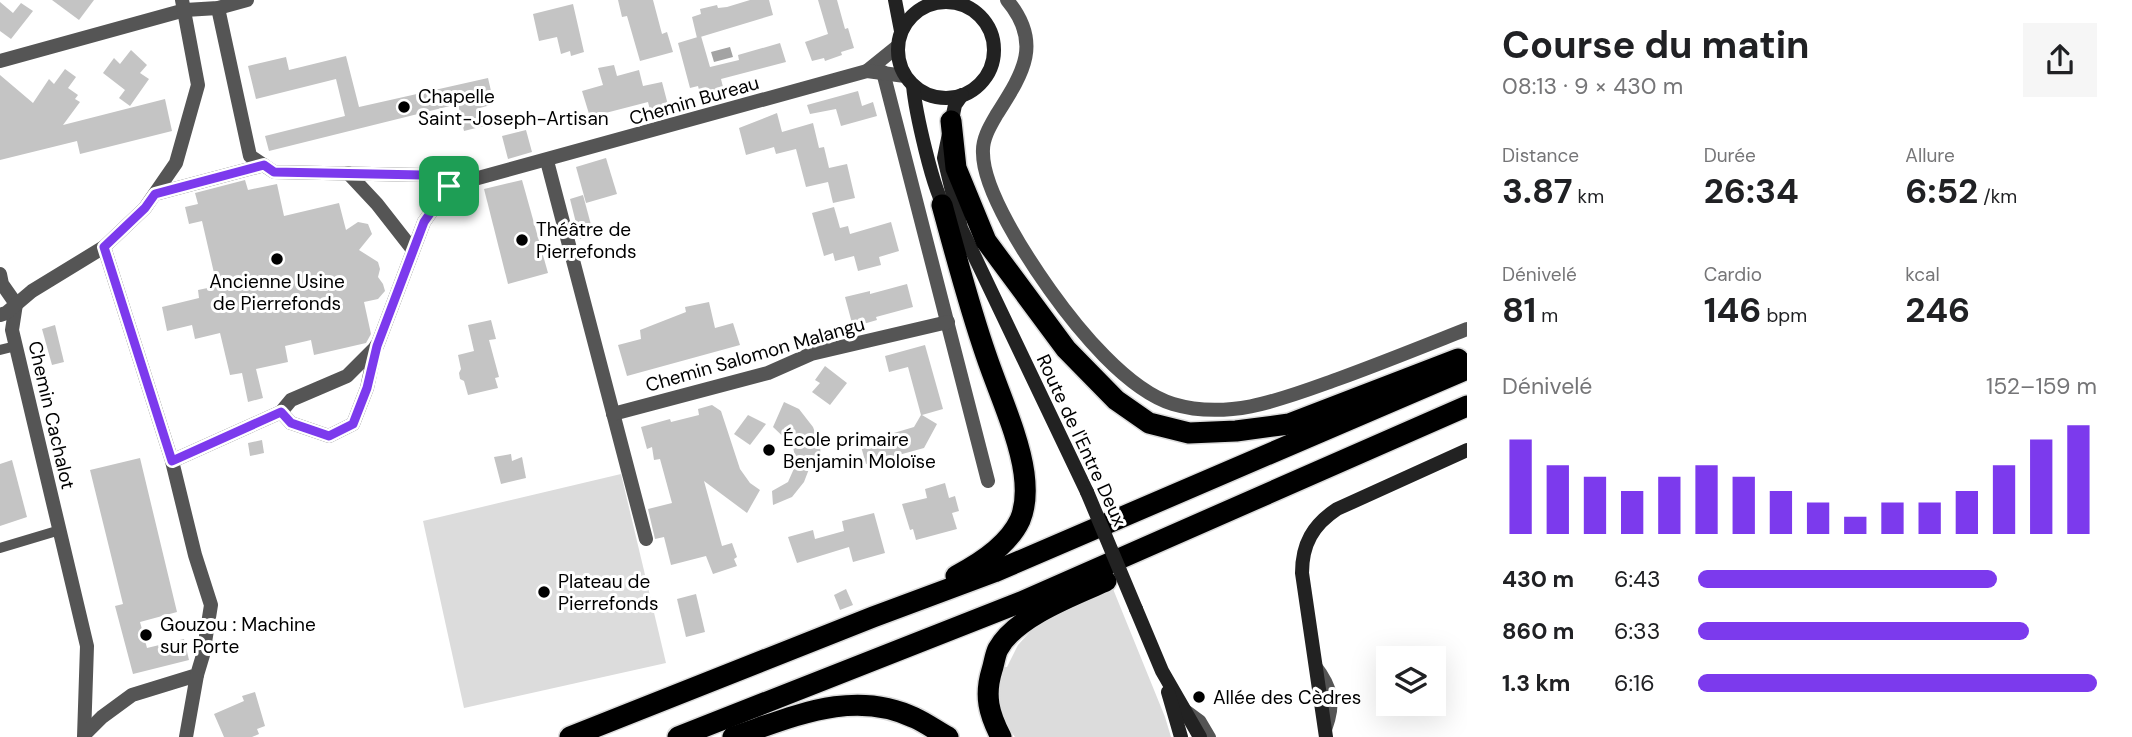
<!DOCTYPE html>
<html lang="fr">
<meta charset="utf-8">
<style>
body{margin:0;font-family:"DM Sans",sans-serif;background:#f6f6f6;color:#202124;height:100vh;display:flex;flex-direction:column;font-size:26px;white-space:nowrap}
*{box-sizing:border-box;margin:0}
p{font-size:23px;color:#757577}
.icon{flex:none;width:38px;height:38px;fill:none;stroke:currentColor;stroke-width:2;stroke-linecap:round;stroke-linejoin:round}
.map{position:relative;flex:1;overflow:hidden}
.panel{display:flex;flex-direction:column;background:#fff;width:665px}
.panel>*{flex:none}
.buttons{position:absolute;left:1376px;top:646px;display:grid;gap:14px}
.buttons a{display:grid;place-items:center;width:70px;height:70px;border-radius:0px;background:#fff;box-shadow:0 7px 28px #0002;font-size:35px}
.pin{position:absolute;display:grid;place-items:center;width:60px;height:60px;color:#fff;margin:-30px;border-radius:14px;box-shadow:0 4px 10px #0006}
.round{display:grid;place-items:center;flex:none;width:74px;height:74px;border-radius:0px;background:#f6f6f6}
.head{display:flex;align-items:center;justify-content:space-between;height:119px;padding:0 35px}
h1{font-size:38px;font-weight:700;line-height:52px}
.figures{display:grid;grid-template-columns:repeat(3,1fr);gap:10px;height:119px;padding:7px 35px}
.figures div{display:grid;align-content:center}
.figures b{font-size:35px;font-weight:700}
.figures small{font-size:19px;font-weight:400}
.figures p{font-size:19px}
.chart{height:196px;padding:14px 35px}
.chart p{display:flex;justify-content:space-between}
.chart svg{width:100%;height:126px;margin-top:7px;stroke:#7c3aed;stroke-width:6}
ul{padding:0 35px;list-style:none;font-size:23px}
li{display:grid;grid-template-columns:112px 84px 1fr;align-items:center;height:52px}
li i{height:18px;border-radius:9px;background:#7c3aed}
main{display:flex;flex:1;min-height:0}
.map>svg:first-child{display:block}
.green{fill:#dcdcdc}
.water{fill:#a3a3a3}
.building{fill:#c4c4c4}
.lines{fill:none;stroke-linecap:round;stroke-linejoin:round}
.highway-casing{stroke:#dbdbdb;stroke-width:24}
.lane{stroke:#555;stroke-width:10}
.street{stroke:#555;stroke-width:14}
.secondary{stroke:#222;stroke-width:14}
.highway{stroke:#000;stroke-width:21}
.secondary-bridge{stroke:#222;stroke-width:14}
.route-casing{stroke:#fff;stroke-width:14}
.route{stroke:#7c3aed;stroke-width:9}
.poi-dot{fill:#000;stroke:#fff;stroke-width:2.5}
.labels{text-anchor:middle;stroke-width:6;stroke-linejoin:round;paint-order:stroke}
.poi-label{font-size:19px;fill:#000;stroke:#fff;text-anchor:start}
.street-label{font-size:19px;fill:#000;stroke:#fff}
</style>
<main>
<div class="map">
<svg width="1467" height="737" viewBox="0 0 1467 737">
<rect width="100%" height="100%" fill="#fff"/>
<g class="green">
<polygon points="621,474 666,663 464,708 423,521"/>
<path d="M1111,584L1165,717L1171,737H1015C997,715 995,693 1002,667H1007L1018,645L1036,625Z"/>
</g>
<polygon class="water" points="730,47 733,57 714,62 711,52"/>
<g class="building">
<polygon points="52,0 94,0 79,20"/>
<polygon points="618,0 653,0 662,34 667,32 673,52 640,61 627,16 622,17"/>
<polygon points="750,0 769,0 773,15 697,38 692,17 701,14 700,9 717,5 718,8 727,7"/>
<polygon points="818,0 837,0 845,29 848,28 854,48 841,52 842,55 825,61 824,58 812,61 805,42 828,34"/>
<polygon points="0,2 13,13 21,3 33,11 11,39 0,31"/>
<polygon points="573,4 584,52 571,56 570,51 561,54 557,37 539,41 533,14"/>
<polygon points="701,36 710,67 739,60 738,55 780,43 786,62 721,79 724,91 701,97 698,86 690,88 678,43"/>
<polygon points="131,50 147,65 140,73 149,79 130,106 119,98 125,90 103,73 114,58 120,64"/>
<polygon points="346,56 359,107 488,78 494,104 480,108 484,126 464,131 458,104 269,151 265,136 345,116 336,79 256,99 248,66 286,57 289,70"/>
<polygon points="614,65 617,76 639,70 643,86 662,82 668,105 650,110 648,102 590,117 582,91 603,85 598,68"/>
<polygon points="65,69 76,77 68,88 78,95 75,99 80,102 63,125 165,99 172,131 80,154 77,141 0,160 0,75 33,103 49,79 54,84"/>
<polygon points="858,91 862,106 873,102 877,116 841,126 836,109 810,114 807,105"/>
<polygon points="777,113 782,132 813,123 819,148 824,147 829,168 847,164 855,198 833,203 828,182 806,187 796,149 776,154 774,147 746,155 739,128"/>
<polygon points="526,130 532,152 508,159 502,136"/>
<polygon points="606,158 617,194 586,203 576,167"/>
<polygon points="245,180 248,190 277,184 284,216 339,203 346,230 358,222 368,224 372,234 359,250 378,262 380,269 378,277 383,284 385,291 378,299 364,302 371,334 366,343 314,355 311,340 285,346 288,362 256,369 263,398 248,402 242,373 230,375 220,333 195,339 192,325 167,331 162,307 199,298 198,290 217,286 202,221 189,224 185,207 198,204 195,193"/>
<polygon points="522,180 548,273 508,284 484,189"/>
<polygon points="583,195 594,236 580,239 570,199"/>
<polygon points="834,207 840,228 848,226 850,234 891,222 899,251 879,257 881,265 858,271 854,256 835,261 833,253 824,256 812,213"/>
<polygon points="907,284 913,307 876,317 877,320 853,327 845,297 870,291 870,294"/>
<polygon points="709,302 715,328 733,323 740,345 627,376 618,345 641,339 640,330 686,312 685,307"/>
<polygon points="491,320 496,339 489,340 499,377 495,378 498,388 468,395 464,381 460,379 459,373 461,369 458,355 474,351 468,325"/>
<polygon points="55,325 64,362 52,365 42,329"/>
<polygon points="925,345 943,409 922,415 937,424 924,448 866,464 860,443 914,427 921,415 908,367 889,372 885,356"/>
<polygon points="825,366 847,383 830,405 812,392 820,383 815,380"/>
<polygon points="784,402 799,409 813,427 820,446 822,471 809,469 804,482 792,497 773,505 772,491 788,482 796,464 793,446 773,427"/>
<polygon points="712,405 721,411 740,469 750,483 760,490 747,513 704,481 722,546 732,543 737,557 734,559 737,566 713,574 706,556 671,565 664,537 655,539 648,509 672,503 660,459 654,460 652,447 647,449 641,427 670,419 671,422 699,415 698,409"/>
<polygon points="748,415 766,424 750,445 734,434"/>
<polygon points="262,440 264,453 250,456 248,443"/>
<polygon points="511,454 512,461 522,457 526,478 501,484 494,457"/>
<polygon points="140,458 177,612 140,622 147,648 184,639 189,660 133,674 115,606 123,604 90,470"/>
<polygon points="12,460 27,517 0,526 0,464"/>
<polygon points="945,483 949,498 955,496 959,511 952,513 957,529 916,540 913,529 910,530 902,504 927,498 925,489"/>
<polygon points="874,513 885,553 853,562 849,547 797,563 788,537 813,530 815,539 844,531 842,521"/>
<polygon points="846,589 853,605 840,610 834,595"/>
<polygon points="696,594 705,632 686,637 677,599"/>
<polygon points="255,692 265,726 257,729 259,734 252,737 224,737 214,714 244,701 242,696"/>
</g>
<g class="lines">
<g class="highway-casing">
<g id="highway">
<polyline points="951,121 956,168 986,241 1066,349 1116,400 1149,423 1189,433 1236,431 1289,424 1458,359"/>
<path d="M942,205C956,256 969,306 986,355C998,391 1019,436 1024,473C1026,488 1026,506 1020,520C1008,546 979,564 956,576"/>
<polyline points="570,737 873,617 994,572 1467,369"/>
<polyline points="678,737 1021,602 1467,406"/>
<path d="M733,737C793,717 853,688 915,718C926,723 937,731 948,737"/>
<path d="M1001,737C989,714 984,696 992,670C994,664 995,655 998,649C1015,617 1074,595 1106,581"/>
</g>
</g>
<g class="lane">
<polyline points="0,350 16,346"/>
<polyline points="0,548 60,530"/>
<path d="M1316,664C1334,687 1337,703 1327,730"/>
<polyline points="1186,709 1201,720 1211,737"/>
</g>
<g class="street">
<path d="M1007,0C1043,43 1023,73 997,114C990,126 982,139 983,153C983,191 1028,259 1050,290C1077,328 1127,390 1173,404C1230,421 1285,398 1338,379C1382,363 1424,346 1467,329"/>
<polyline points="218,8 250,156 274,172 422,175 449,186"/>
<polyline points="0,61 185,10 218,8 247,0"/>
<polyline points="867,71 898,46"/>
<polyline points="883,72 988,481"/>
<polyline points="547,161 646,539"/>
<polyline points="348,173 377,204 413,250"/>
<polyline points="449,186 867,71 905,76"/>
<polyline points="155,194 264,165"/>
<polyline points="0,274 2,284 16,304"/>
<polyline points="16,304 12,330 87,646 84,737"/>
<polyline points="0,315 6,313 32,291 104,247 145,208 176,163 198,85 182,0"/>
<polyline points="281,412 291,423 329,436 353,424 367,388 376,346"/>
<polyline points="613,414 768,373 811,354 948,322"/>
<polyline points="172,461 281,412 291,400 347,376 377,346 424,222 449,186"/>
<polyline points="85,734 102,717 132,695 197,675 203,655 211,605 195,555 172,461 104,247"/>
<polyline points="186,737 197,675"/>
</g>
<g class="secondary">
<polyline points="895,0 901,31"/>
<circle cx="946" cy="50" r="48"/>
<path d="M913,85C915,109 933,193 947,211"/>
<polyline points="962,95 955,105 944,158 961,228 1087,492"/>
<polyline points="1136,609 1162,671 1200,737"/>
<polyline points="1168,692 1181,737"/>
<path d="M1326,737L1302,573C1302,544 1313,525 1337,509L1467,450"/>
</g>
<use href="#highway" class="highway"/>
<polyline class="secondary-bridge" points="1087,492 1136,609"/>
</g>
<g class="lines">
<g class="route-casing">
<polygon id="route" points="264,165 274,172 422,175 449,186 424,222 377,346 367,388 353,424 329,436 291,423 281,412 172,461 104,247 145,208 155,194"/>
</g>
<use href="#route" class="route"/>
</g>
<g class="poi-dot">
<circle cx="404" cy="107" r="7"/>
<circle cx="522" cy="240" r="7"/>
<circle cx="277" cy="259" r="7"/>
<circle cx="769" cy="450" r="7"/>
<circle cx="544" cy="592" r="7"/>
<circle cx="146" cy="635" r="7"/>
<circle cx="1199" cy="697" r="7"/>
</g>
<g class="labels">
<g class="poi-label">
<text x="418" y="103">Chapelle<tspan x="418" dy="22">Saint-Joseph-Artisan</tspan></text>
<text x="536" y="236">Théâtre de<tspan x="536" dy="22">Pierrefonds</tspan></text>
<text x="277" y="288" text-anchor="middle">Ancienne Usine<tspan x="277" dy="22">de Pierrefonds</tspan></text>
<text x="783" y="446">École primaire<tspan x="783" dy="22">Benjamin Moloïse</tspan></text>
<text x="558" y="588">Plateau de<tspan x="558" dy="22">Pierrefonds</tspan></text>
<text x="160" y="631">Gouzou : Machine<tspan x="160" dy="22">sur Porte</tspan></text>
<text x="1213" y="704">Allée des Cèdres</text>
</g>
<g class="street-label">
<text transform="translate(694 100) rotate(-16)" y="7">Chemin Bureau</text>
<text transform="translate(755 354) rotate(-16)" y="7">Chemin Salomon Malangu</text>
<text transform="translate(52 415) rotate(77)" y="7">Chemin Cachalot</text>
<text transform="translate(1082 440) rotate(65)" y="7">Route de l'Entre Deux</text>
</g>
</g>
</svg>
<div class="buttons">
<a><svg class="icon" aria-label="layers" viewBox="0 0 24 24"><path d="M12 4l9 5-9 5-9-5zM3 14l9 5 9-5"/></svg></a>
</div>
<div class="pin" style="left:449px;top:186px;background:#1e9e55"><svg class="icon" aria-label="arrive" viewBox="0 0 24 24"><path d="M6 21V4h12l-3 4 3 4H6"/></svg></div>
</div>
<section class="panel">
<div class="head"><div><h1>Course du matin</h1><p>08:13 · 9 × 430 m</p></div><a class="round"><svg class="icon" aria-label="share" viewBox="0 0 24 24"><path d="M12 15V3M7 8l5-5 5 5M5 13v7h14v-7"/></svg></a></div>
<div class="figures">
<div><p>Distance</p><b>3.87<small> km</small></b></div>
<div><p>Durée</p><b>26:34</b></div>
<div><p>Allure</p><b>6:52<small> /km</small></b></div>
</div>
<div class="figures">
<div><p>Dénivelé</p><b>81<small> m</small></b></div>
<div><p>Cardio</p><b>146<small> bpm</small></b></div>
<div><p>kcal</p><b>246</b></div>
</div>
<div class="chart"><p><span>Dénivelé</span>152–159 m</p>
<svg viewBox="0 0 160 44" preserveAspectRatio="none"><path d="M5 44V11M15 44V20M25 44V24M35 44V29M45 44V24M55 44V20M65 44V24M75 44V29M85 44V33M95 44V38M105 44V33M115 44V33M125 44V29M135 44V20M145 44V11M155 44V6"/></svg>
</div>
<ul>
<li><b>430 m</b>6:43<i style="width:75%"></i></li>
<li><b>860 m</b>6:33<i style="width:83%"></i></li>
<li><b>1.3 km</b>6:16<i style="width:100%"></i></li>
</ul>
</section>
</main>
